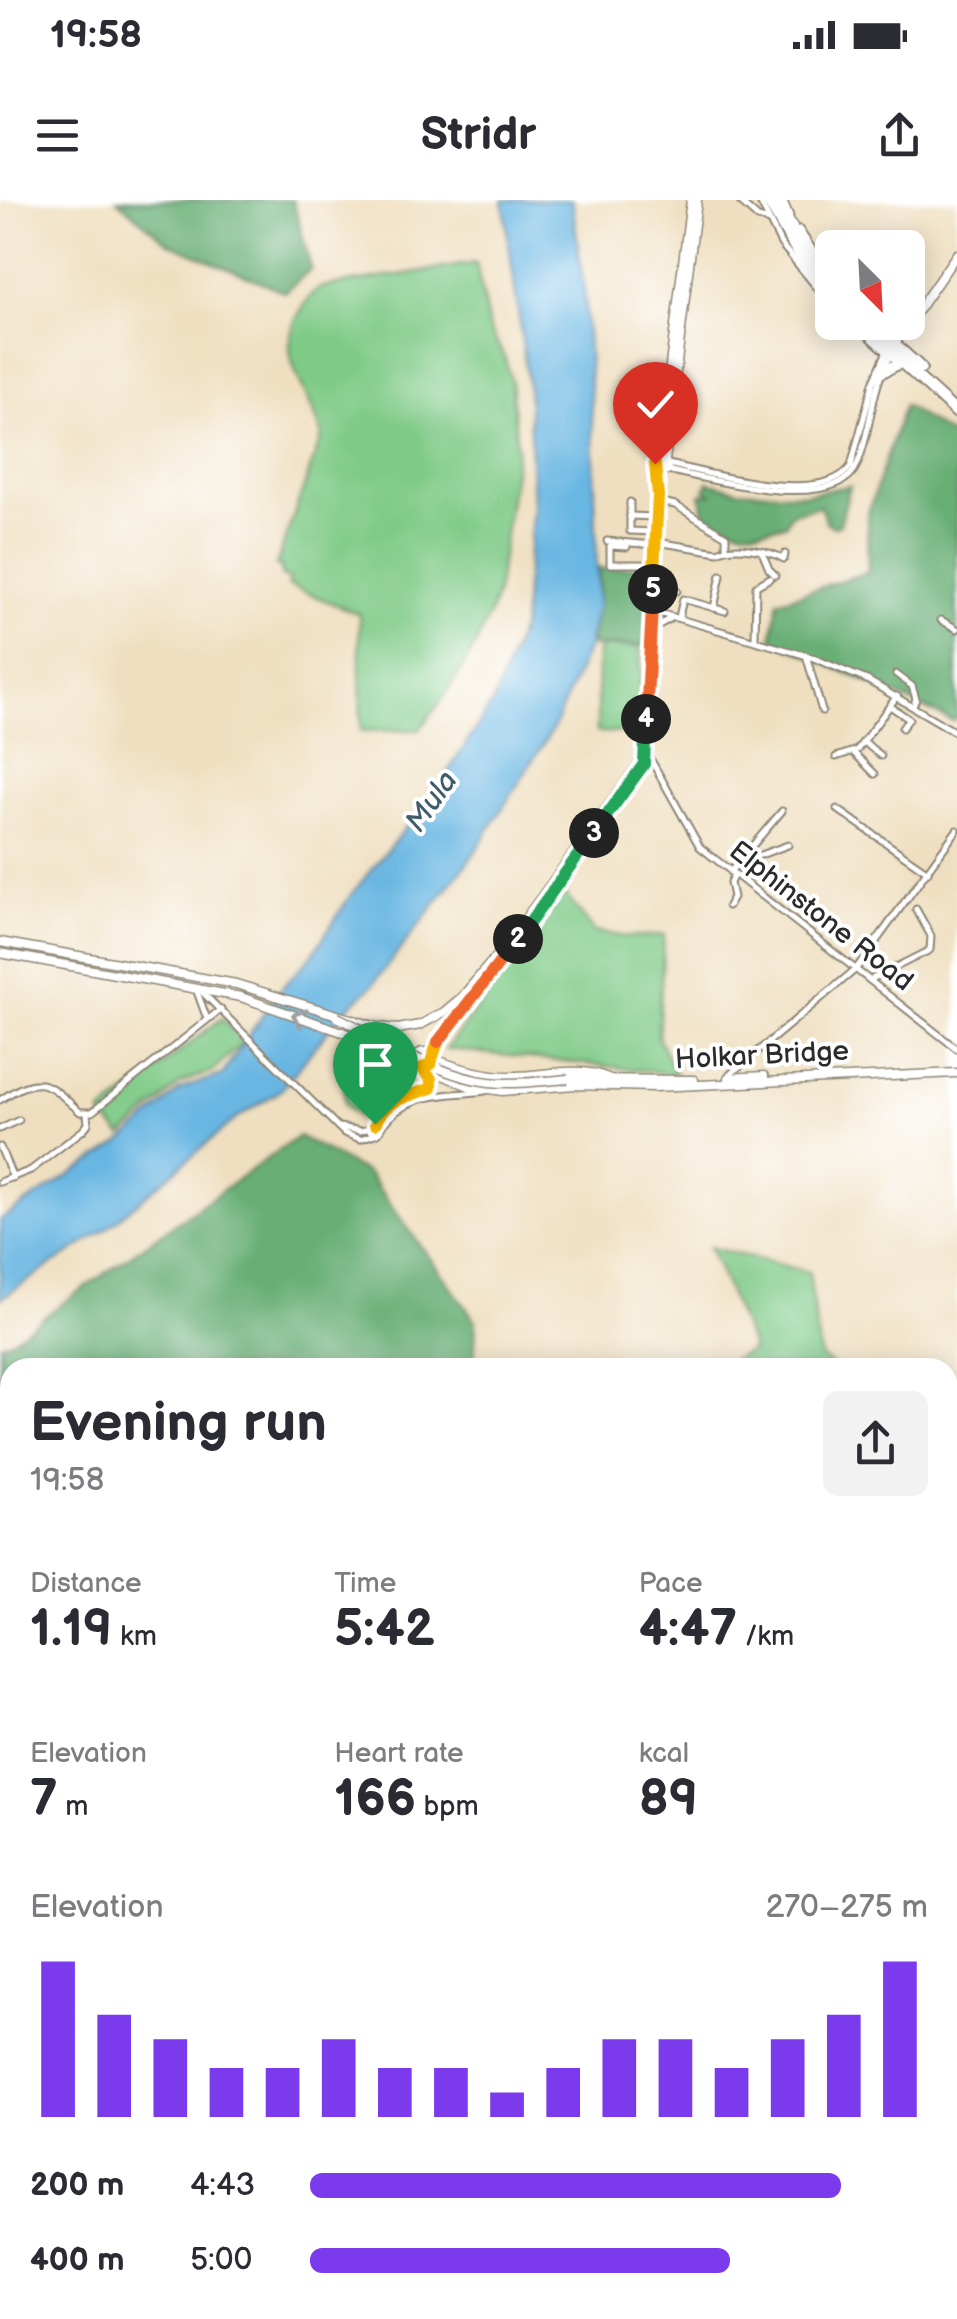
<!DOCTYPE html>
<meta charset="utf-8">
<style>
body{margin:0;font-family:"Balsamiq Sans",sans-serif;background:#f2f2f3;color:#2b2b33;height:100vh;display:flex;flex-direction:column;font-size:38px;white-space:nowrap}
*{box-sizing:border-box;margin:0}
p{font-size:32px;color:#7c7c81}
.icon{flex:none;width:55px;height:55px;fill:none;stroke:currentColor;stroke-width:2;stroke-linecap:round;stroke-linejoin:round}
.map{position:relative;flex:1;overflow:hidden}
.side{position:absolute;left:0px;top:1158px;width:958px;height:962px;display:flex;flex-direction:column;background:#fff;border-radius:30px 30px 0 0;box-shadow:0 5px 25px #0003}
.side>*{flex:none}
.needle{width:65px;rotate:156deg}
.buttons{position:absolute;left:815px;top:30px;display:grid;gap:20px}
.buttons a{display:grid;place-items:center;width:110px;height:110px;border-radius:15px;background:#fff;box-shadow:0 5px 25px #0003;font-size:50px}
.pin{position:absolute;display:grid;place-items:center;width:85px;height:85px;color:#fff;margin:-102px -42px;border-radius:50% 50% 50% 0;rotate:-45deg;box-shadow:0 0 10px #0007}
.pin .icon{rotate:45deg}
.km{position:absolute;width:50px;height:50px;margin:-25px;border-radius:50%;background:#222;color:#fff;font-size:28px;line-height:50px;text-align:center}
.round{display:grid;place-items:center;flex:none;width:105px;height:105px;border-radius:15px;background:#f2f2f3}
.headline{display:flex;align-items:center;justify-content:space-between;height:170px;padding:0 30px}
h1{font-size:55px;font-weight:600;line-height:75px}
.metrics{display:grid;grid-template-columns:repeat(3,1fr);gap:15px;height:170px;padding:10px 30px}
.metrics div{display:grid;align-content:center}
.metrics b{font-size:50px;font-weight:600}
.metrics small{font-size:28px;font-weight:400}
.metrics p{font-size:28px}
.chart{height:280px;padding:20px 30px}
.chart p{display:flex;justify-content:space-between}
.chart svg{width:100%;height:180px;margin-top:10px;stroke:#7c3aed;stroke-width:6}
ul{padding:0 30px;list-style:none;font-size:32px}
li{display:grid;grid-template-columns:160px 120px 1fr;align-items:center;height:75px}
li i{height:25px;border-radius:12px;background:#7c3aed}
.status{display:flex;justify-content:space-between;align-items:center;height:70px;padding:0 50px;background:#fff;direction:ltr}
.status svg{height:28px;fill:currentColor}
header{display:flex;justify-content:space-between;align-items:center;height:130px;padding:0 30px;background:#fff;font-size:45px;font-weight:600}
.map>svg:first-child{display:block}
.green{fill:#7fca87;stroke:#557a59;stroke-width:2.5}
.forest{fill:#67ae74;stroke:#496c50;stroke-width:2.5}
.water{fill:#68b6e2;stroke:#4a7086;stroke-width:2.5}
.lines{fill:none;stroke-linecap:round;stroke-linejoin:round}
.minor-casing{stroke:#8d8576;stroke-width:9}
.major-casing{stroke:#8d8576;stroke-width:11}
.highway-casing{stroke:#8d8576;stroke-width:14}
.minor{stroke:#fff;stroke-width:5}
.major{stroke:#fff;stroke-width:8}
.highway{stroke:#fff;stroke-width:10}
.rail-casing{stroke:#2b2b2b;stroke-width:6}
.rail{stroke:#fff;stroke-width:2.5;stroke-dasharray:8;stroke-linecap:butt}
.major-bridge-casing{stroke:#8d8576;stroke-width:11;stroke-linecap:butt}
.major-bridge{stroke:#fff;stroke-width:8}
.oneway{stroke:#a0a0a0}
.split-1-casing{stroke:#fff;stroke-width:20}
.split-2-casing{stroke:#fff;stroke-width:20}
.split-3-casing{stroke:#fff;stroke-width:20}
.split-4-casing{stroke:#fff;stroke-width:20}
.split-5-casing{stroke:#fff;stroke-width:20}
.split-6-casing{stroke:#fff;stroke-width:20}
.split-1{stroke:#f5b400;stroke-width:12}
.split-2{stroke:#f0652b;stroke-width:12}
.split-3{stroke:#22a559;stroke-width:12}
.split-4{stroke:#22a559;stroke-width:12}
.split-5{stroke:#f0652b;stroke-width:12}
.split-6{stroke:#f5b400;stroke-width:12}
.labels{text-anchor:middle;stroke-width:8;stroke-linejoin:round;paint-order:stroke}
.street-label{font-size:28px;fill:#2b2b2b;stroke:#fff}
.water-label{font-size:30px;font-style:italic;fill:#405c6b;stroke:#fff}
</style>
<div class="status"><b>19:58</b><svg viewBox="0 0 49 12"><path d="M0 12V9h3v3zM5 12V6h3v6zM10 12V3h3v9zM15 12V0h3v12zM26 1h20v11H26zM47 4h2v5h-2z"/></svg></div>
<header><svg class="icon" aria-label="menu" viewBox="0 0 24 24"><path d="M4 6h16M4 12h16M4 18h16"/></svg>Stridr<svg class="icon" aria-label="share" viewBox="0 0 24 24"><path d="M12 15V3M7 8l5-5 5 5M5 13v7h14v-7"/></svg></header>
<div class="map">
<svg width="957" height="2119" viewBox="0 0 957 2119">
<rect width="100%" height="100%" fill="#fff"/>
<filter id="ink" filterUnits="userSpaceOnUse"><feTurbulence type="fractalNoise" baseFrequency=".01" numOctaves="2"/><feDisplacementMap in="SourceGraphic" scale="20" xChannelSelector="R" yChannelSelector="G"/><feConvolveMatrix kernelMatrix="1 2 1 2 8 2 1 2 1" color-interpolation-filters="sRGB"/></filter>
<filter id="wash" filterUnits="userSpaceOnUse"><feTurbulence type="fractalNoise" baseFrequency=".0048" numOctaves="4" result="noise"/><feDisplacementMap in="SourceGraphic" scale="40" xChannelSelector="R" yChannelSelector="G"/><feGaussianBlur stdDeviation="2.25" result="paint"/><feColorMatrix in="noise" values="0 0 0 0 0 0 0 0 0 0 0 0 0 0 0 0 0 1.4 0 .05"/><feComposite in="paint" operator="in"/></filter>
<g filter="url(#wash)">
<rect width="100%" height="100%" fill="#efdfc0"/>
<g class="green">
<path d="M476,63L489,128L504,156L511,179L517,249L497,393C482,441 450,491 419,530L361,531L359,414L288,385L290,379L282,376L281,367L276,365L322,236C313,193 274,162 297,117C304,105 310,94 322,87Z"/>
<polygon points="598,447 641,447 640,533 597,532"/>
<polygon points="564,693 595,732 629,737 664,735 658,837 676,874 446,849"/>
<polygon points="222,818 243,842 213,871 181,883 122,936 101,914"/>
<polygon points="370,864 401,888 375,915 359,917 345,905 344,889"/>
<polygon points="709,1047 809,1072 820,1156 834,1167 717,1167 753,1149"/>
</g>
<g class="forest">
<polygon points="117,0 293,0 311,69 285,92 168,43"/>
<polygon points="904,205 957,240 957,518 953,521 772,439 778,401 868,372 867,316"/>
<path d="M708,282L738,290L804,294L850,286L840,324L834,327L826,322L820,306L791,313L786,324C748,333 739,333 704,314L701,294H711L705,289Z"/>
<polygon points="651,366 647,445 591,446 599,394 599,369"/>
<polygon points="299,936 368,974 476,1121 474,1167 10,1168 10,1334 0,1337 0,1144 11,1140"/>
<polygon points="957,2035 957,2119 917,2119 917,2110 948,2110 948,2036"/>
</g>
<g class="water">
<polygon points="503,0 572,0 585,98 594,254 598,404 587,450 554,527 471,658 370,788 341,814 280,891 237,918 106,1029 0,1099 0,1020 123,941 181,889 222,875 279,791 313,754 350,696 436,590 493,503 522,426 533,306 528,185"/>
<polygon points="8,1719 10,1721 10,1880 0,1850 0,1721"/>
</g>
</g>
<g filter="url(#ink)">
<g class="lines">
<g class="minor-casing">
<g id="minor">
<polyline points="738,0 758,18 769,21"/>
<polyline points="759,0 781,44 832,106"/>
<polyline points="783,0 790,16"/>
<polyline points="799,29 826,69"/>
<polyline points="879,48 883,44"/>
<path d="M668,264C709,273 822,307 851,266L873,183L887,151"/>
<path d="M667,270C706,279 837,314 857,265C872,230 870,188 891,155"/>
<polyline points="658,301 675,305 726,336 726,348"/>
<polyline points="630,302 630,331 655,332"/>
<polyline points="630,316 656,317"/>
<polyline points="607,341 654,345"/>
<path d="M657,342L718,352C733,343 770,351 784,359L785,354"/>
<polyline points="627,347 610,346 610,364 653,364"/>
<polyline points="762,352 769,369 775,375"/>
<polyline points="653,390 677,391"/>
<polyline points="714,408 721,375"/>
<polyline points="652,411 811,457 867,480 957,533"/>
<polyline points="679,417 683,399 725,411"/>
<polyline points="941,420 957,429"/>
<polyline points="652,429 673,417"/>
<polyline points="755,440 756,386 770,378"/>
<polyline points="806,455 822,511"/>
<polyline points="896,474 912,486 916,499 913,506"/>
<polyline points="890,506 909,519 902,528"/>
<polyline points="864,542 881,556"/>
<polyline points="647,553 700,647 957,849"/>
<polyline points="854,553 875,574"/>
<polyline points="836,557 857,550 897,496"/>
<polyline points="837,609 928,672"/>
<polyline points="741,662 788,645"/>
<polyline points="730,672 782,611"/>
<polyline points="728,706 733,697 730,683 734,675"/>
<polyline points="870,780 930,750 931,736 916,709"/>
<polyline points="196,789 207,819"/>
<polyline points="203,793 344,933 360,939 375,934"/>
<polyline points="728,876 856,769 957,630"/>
<path d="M0,900C41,873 46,881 80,912H92L221,809"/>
<circle cx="375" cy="929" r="5"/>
<polyline points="373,924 396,899 431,888 431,879 424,870"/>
<polyline points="339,927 361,931 370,928"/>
<path d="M380,928C410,890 441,897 485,891"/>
<polyline points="0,929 19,920"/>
<polyline points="0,947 13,978"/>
<polyline points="0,982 31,970 83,930 88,924 87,913"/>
<polyline points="948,1864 957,1864"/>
<polyline points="948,2025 957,2024"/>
<polyline points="0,2028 10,2024"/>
<polyline points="0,2094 10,2090"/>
<polyline points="322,2110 324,2119"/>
<polyline points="507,2110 508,2119"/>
<polyline points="643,2110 650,2119"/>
<polyline points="680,2119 701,2110"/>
</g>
</g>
<g class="major-casing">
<g id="major">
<polyline points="898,139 957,54"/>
<polyline points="666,196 691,0"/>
<polyline points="665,260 697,0"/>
<polyline points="600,626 644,564 659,295 659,272 655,267 658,261 665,260 667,270 659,272"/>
<polyline points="0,742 236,784 377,827 398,829 420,825 444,812 462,797 509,741 644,557"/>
<polyline points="0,753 241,797 357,837 416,863"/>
<circle cx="424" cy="860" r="8"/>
<path d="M431,857C453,808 497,770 527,725"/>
<path d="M432,858C459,869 486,877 516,876C547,875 578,866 608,878"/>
<polyline points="425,868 469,886 503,891 574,885 655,887 957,873"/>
<polyline points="728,878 764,876"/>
<polyline points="568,879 694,880"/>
</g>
</g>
<g class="highway-casing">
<g id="highway">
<polyline points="767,0 805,65 832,96"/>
<polyline points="776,0 811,60 832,82"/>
<polyline points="857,122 957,213"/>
<polyline points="870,122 921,168"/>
<polyline points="882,172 904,161"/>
</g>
</g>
<use href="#minor" class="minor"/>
<use href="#major" class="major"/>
<use href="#highway" class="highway"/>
<g class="rail-casing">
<g id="rail">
<polyline points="948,1424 957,1416"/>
<polyline points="956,1436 957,1435"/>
</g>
</g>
<use href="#rail" class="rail"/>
<g class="major-bridge-casing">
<path id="major-bridge" d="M337,817C385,839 436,876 489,882C515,885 543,881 568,879"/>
</g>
<use href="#major-bridge" class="major-bridge"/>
</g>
<defs><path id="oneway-chevron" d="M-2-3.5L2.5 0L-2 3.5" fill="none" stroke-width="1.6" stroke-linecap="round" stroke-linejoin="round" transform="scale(2.5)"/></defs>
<use class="oneway" href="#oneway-chevron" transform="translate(299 817) rotate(-161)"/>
</g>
<g class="lines" filter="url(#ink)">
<g class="split-1-casing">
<path id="split-1" d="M375,924C386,898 406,898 431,888V879L422,868L430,865L438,842"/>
</g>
<g class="split-2-casing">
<polyline id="split-2" points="438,842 518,739"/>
</g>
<g class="split-3-casing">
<polyline id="split-3" points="518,739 594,633"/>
</g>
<g class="split-4-casing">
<polyline id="split-4" points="594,633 644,564 646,519"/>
</g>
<g class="split-5-casing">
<polyline id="split-5" points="646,519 653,389"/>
</g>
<g class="split-6-casing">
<polyline id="split-6" points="653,389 658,296 655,264"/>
</g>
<use href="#split-1" class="split-1"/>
<use href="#split-2" class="split-2"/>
<use href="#split-3" class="split-3"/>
<use href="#split-4" class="split-4"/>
<use href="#split-5" class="split-5"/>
<use href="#split-6" class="split-6"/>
</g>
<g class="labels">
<g class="street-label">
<text transform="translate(822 715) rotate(38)" y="10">Elphinstone Road</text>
<text transform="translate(762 854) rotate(-3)" y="10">Holkar Bridge</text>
</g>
<g class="water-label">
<text transform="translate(431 601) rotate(-55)" y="10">Mula</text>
</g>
</g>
</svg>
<div class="buttons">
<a><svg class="needle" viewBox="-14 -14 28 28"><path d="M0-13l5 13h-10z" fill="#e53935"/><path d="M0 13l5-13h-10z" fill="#7c7c81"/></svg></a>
</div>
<div class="pin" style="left:375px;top:924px;background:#1e9e55"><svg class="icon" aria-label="arrive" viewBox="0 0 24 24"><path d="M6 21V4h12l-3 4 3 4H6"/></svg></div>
<div class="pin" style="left:655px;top:264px;background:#d93025"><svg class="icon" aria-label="check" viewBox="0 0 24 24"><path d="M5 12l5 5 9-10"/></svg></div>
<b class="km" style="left:518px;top:739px">2</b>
<b class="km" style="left:594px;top:633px">3</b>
<b class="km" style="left:646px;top:519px">4</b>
<b class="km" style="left:653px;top:389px">5</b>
<section class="side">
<div class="headline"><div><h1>Evening run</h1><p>19:58</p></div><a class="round"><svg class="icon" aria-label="share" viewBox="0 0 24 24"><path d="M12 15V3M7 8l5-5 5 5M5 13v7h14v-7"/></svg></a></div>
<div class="metrics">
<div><p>Distance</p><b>1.19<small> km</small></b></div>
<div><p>Time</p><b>5:42</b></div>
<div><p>Pace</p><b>4:47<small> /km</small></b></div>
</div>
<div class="metrics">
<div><p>Elevation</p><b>7<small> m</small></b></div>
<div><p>Heart rate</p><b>166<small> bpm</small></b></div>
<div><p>kcal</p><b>89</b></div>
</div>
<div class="chart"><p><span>Elevation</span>270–275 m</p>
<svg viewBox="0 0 160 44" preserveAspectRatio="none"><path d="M5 44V6M15 44V19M25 44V25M35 44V32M45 44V32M55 44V25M65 44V32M75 44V32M85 44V38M95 44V32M105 44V25M115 44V25M125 44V32M135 44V25M145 44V19M155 44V6"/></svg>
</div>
<ul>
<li><b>200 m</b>4:43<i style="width:86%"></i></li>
<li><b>400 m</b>5:00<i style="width:68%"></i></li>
</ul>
</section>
</div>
